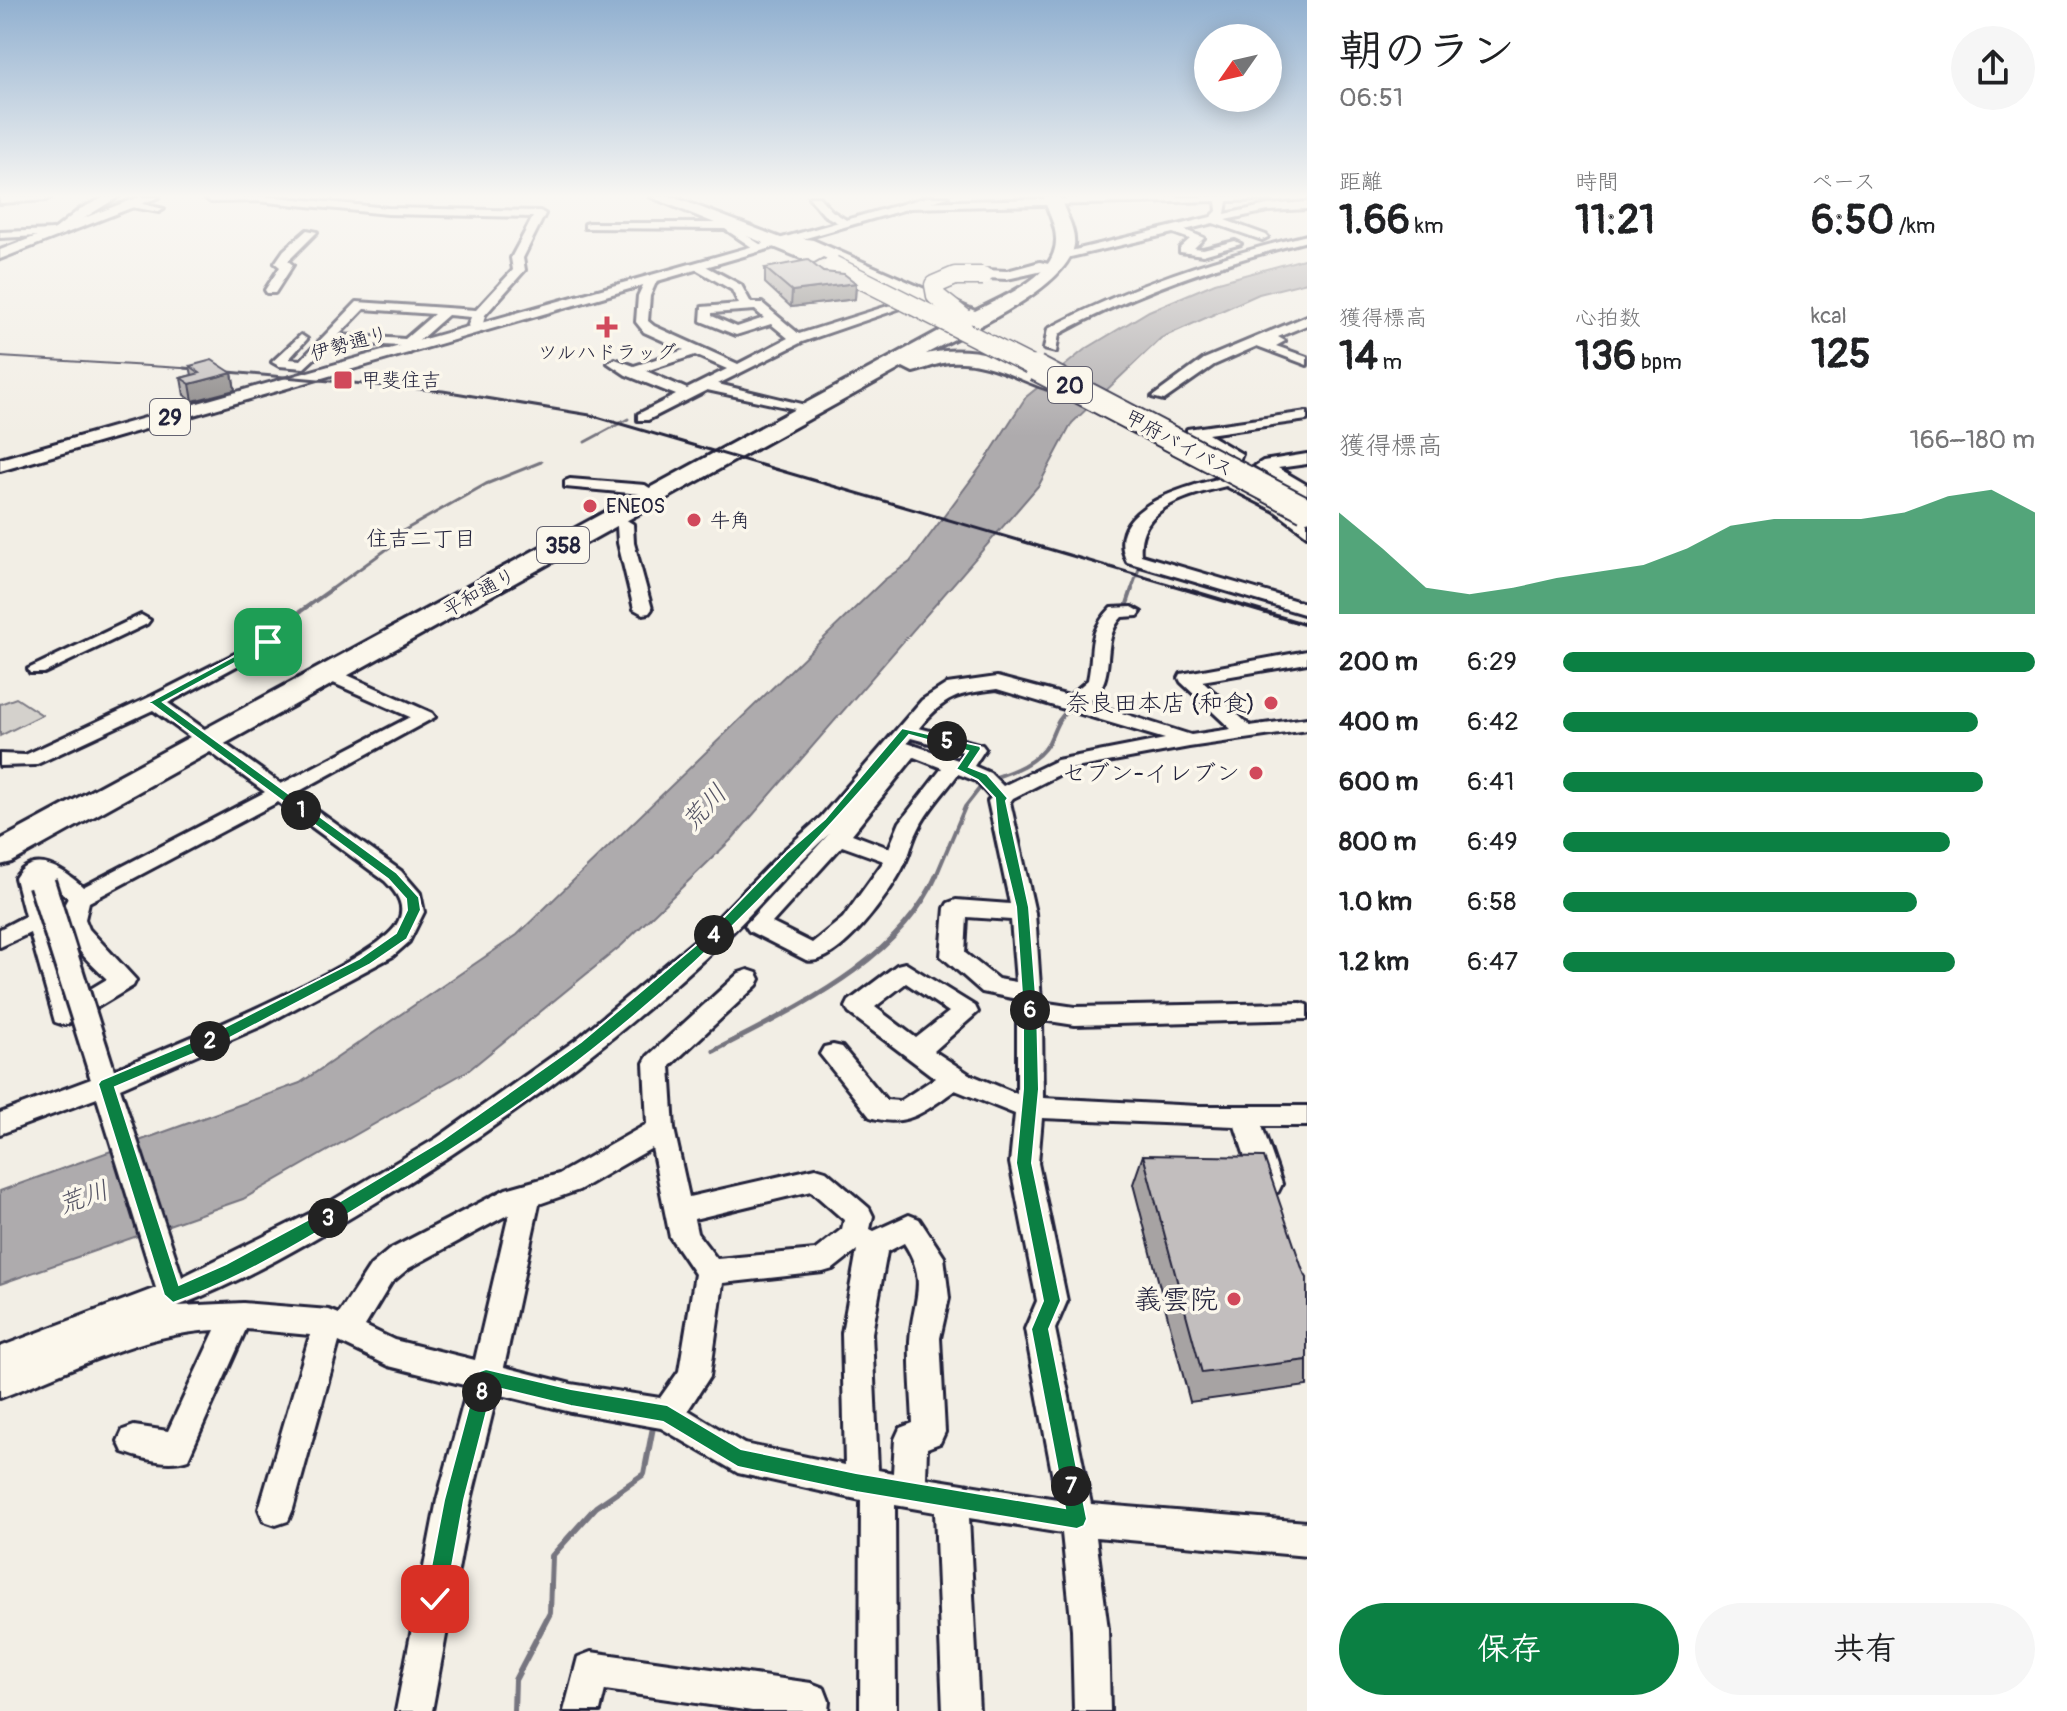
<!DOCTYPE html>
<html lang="ja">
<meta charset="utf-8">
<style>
body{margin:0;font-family:Pangolin,"Klee One",sans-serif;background:#f6f6f6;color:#202124;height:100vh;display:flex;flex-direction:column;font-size:30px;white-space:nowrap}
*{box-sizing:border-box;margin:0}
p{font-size:26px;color:#757577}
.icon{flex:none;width:44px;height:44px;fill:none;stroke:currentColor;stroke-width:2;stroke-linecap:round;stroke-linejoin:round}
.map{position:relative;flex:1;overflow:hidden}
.details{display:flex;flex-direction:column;background:#fff;width:760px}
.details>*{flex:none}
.needle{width:52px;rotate:236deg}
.buttons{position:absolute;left:1194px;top:24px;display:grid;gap:16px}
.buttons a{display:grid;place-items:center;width:88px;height:88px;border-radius:50%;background:#fff;box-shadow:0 4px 20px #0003;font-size:40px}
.pin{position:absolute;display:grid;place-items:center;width:68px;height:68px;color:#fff;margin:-34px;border-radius:16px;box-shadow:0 4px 12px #0006}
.km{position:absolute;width:40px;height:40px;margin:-20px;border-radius:50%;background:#222;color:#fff;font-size:22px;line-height:40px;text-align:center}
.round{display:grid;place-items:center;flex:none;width:84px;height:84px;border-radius:42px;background:#f6f6f6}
.headline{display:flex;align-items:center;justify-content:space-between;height:136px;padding:0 32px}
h1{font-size:44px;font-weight:700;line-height:60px}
.metrics{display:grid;grid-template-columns:repeat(3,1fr);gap:12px;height:136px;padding:8px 32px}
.metrics div{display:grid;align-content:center}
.metrics b{font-size:40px;font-weight:700}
.metrics small{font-size:22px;font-weight:400}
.metrics p{font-size:22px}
.chart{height:224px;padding:16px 32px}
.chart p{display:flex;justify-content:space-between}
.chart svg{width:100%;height:144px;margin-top:8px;fill:#0b8043;opacity:.7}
.action{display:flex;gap:16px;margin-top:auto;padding:16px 32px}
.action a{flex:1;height:92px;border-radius:48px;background:#0b8043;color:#fff;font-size:32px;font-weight:700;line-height:92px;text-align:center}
.action a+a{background:#f6f6f6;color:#202124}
ul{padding:0 32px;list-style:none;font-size:26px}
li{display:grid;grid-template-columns:128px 96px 1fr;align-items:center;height:60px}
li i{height:20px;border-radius:10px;background:#0b8043}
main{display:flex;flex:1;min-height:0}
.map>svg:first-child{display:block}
.green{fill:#d4d1cc;stroke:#7b7a84;stroke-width:2}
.water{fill:#aeabad;stroke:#76747f;stroke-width:2}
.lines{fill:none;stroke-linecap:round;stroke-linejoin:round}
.stream-far4{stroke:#76747f;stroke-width:2}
.stream-far3{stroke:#76747f;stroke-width:3}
.stream-far2{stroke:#76747f;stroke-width:4}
.stream-far1{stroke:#76747f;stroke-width:5}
.stream{stroke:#76747f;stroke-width:6}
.minor-casing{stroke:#22223b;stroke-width:6}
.major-casing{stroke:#22223b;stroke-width:6}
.highway-casing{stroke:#22223b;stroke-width:6}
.minor{fill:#fbf7ec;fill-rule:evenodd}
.major{fill:#fbf7ec;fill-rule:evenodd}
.highway{fill:#fbf7ec;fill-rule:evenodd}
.rail-far2{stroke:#22223b;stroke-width:2}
.rail-far1{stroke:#22223b;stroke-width:3}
.rail{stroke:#22223b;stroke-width:4}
.minor-bridge-casing{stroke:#22223b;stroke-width:31;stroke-linecap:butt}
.highway-bridge-far1-casing{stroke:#22223b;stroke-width:21;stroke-linecap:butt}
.highway-bridge-casing{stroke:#22223b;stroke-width:28;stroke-linecap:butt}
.minor-bridge{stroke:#fbf7ec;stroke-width:25}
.highway-bridge-far1{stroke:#fbf7ec;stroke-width:18}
.highway-bridge{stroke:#fbf7ec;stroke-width:24}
.wall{fill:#a7a3a3;stroke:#22223b;stroke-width:2}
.shaded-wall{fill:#888585;stroke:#22223b;stroke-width:2}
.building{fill:#c2bebe;stroke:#22223b;stroke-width:2}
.route{fill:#0b8043;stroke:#fff;stroke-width:2}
.poi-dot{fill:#d1495b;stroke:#fbf7ec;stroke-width:3}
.labels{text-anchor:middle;stroke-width:7;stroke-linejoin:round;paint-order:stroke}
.far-street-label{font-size:20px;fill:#22223b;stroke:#fbf7ec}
.far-poi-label{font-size:20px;fill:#22223b;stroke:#fbf7ec;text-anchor:start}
.shield{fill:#fbf7ec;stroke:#636270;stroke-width:2}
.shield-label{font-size:22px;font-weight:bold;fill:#22223b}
.far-neighbourhood-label{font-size:22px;fill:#22223b;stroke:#fbf7ec}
.poi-label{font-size:24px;fill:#22223b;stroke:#fbf7ec;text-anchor:end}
.water-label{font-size:26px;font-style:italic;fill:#535263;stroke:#fbf7ec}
.near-poi-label{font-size:28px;fill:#22223b;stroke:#fbf7ec;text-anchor:end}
</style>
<main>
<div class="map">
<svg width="1307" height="1711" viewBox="0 0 1307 1711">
<rect width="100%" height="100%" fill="#f2eee5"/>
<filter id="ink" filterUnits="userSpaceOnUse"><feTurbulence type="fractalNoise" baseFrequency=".0125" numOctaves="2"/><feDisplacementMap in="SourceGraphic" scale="16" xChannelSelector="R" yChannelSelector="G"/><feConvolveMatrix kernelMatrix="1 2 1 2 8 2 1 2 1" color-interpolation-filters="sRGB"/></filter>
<g filter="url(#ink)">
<polygon class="green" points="16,698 42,715 0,736 0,704"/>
<polygon class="water" points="1307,258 1307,282 1259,294 1161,338 1072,423 1039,485 732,839 622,945 469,1070 243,1199 0,1284 0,1191 300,1083 517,935 884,580 910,562 985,461 1026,397 1084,350 1149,311 1215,283"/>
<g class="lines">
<polyline class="stream-far4" points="726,370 750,358"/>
<g class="stream-far3">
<polyline points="711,377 730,368"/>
<polyline points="585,442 628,419"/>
<polyline points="329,591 394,544 403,531 486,484 541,462"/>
<polyline points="1131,591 1140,566"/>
</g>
<g class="stream-far2">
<polyline points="1126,607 1132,589"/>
<polyline points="273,641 284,623 332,589"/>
<polyline points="1091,698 1101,692 1105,671"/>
<path d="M990,779C1012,772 1037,763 1049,742C1055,730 1057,718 1069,710"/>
<polyline points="936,876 965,807 983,784"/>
</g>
<path class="stream-far1" d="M714,1051C795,1008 899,962 937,874"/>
<polyline class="stream" points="514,1711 515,1680 550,1613 552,1556 596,1507 644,1474 654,1422"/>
<g class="minor-casing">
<g id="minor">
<polygon points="0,197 51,197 46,200 0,203"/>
<polygon points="105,197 118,197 57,235 0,238 0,232 54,230 80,209"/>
<path d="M203,197H276L388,208L540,211L545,214L523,258L525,270L485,315L481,332L470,329L468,325L471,317L448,315L414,345L410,353H400V346L332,342L304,368L279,366L272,362L301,335L307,339L289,359L301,360L357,302L476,310L513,270L511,258L533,217L388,214L257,201L211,202ZM364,309L434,314L405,339L339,335Z"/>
<polygon points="809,197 819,197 832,211 851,223 842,225 824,215"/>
<polygon points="1137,197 1274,197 1269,200 1227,201 1225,214 1268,205 1307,202 1307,209 1268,211 1225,220 1266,235 1268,237 1262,240 1213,223 1185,230 1204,238 1194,248 1203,249 1235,241 1241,244 1203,255 1180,252 1180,248 1190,239 1173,233 1062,259 1058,258 1058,254 1211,217 1217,211 1216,201 908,208 903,205 908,202"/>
<polygon points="130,201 164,209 159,212 126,206 125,204"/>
<polygon points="589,223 727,223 766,248 756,250 725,229 585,228 585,224"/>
<polygon points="307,230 317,232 288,261 293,265 275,293 267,293 265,290 280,267 275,263 284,250"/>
<path d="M1307,235V241C1221,263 1138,291 1059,334L1056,352L1044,349L1048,329C1130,285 1217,257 1307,235Z"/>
<path d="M698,262L741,285L751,303H762L799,334L894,304L904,307L802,342L718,384L814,407V413L707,390L648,420H638V414L676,395L626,375L608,363L615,359L634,366L684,350L644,332L636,322L638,296L647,277L657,280L650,296L648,321L654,326L738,364L788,338L771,324L736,335L701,321L702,307L739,304L732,290L694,268L692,266ZM755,310L764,318L737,327L712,316V313ZM695,355L727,369L687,389L646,371Z"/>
<polygon points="1040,262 1061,267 1007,279 964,277 958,273 964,269 1007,271"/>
<polygon points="1307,316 1307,325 1278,337 1285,341 1276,346 1307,357 1307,365 1257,346 1214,365 1164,400 1152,397 1204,359"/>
<path d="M1307,412V420L1208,434L1242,454L1232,477L1287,505L1307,522V535L1275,511L1226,486C1188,496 1136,507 1141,555L1307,604V615L1127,562C1102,509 1182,488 1217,479L1227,456L1187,435V429Z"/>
<polygon points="1307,454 1307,464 1278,468 1307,485 1307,497 1255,466 1263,461"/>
<polygon points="570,479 645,485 662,496 654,501 641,494 565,487 565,481"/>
<polygon points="615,513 633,524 634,543 652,609 649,613 643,614 634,609 618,543 617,526 607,518"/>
<path d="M1132,607L1141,612L1138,616L1122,617C1097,643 1121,680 1087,702L1191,735L1231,729L1181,682L1179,678L1181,674L1307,651V663L1202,681L1250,726L1307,718V730L1189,747L1070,769L1013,798L1010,802L1035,913L1041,1002L1075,1007L1301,1003L1307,1005V1019L1075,1025L1042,1020L1043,1098L1197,1106H1307V1126H1262L1282,1184L1278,1192L1268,1195L1258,1192L1254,1184L1235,1126L1042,1118L1038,1163L1067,1301L1055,1329L1091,1504L1307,1522V1556L1096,1537L1108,1629L1110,1711H1074L1072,1629L1062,1533L969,1518L979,1711H943L935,1512L895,1505L896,1711H860L861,1500L738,1473L661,1428L571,1412L497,1394L471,1500L432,1711H396L437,1500L468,1386L389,1366L339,1342L293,1509L288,1521L276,1525L264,1521L259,1509L310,1335L246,1329L188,1459C169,1466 142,1459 123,1452L118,1441L123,1430L134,1426L168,1431L215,1330C140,1333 69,1372 0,1398V1347L156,1288L97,1098L0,1134V1113L91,1079L89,1073L93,1066L102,1063L113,1070C162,1050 377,962 397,924C407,907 398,894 385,881L278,802L89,902L85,919L89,929L136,980L133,986L73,1022L64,1025L55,1022L30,933L0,947V929L25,916L15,878C34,849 64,870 83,887L265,792L153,710L35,765L0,766V754L25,755L152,696L268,637L277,642L274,646L168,703L281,784L410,717L322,678L320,674L322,670H336L432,713L435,717L294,794L401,871L420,893L424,912L409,942L393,956L264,1025L120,1088L182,1277L315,1211L437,1138L577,1039L699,937L783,851L821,817L922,700L947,684L997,677L1069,696L1088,680C1095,649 1085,635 1111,608ZM997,689L1165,739L1057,760L1003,786L990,773L974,766L985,749L982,745L919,728C946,696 956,694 997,689ZM911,738L963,752L958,760L907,743ZM914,757L942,768L900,822L889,848L852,834ZM958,774L976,781L991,798L988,801L1010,904L956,900L948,903L945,908L941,956L982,992L1017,999V1094L969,1074L934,1051L978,1012L975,1006L905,963L897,965L849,1001L846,1007L849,1013L935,1078L900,1101L886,1100L842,1047L833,1045L824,1047L820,1054L870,1117C906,1129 927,1110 955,1090L1015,1114L1010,1163L1037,1301L1025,1329L1057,1499L926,1478L927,1448L940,1443L945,1432L940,1338L949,1298L944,1257L919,1219L909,1215L874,1231L870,1229L873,1216L869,1208L826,1171L816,1168L689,1197L674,1129L670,1066L757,985L760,979L757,973L748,970L739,973L648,1056L644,1063L647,1124L559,1174L506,1189L389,1250L371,1265L339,1314L329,1310L243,1303L178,1306C245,1280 309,1243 370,1206C493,1132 609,1047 714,950C754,913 788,871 829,834L745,925L749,931L806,960C837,969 892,891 904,865C910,854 912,841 918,830C927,810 945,792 958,774ZM842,846L884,861L843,918L812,943L772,923ZM40,879L47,880L68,898L63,907C61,937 87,960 107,979L72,1000ZM967,917L1011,920L1016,982L998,979L965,953ZM906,983L949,1012L916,1038L875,1007ZM652,1148L670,1237L695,1274L679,1371L660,1398L571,1384L504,1367L539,1204L579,1190ZM811,1191L844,1220L842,1229L815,1250L717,1259L697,1233L694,1219ZM509,1214L475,1360L394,1340L365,1326L391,1283L409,1268ZM904,1243C930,1283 912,1301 910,1341C909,1368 912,1396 913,1423L900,1428L895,1439L893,1473L878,1470L872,1333L887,1252ZM857,1250L842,1333L845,1465L744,1444L688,1410L710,1376L723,1283L823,1272L833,1269Z"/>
<polygon points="141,615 150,620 147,624 44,673 30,673 28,669"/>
<polygon points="591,1652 811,1683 824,1688 829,1701 828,1711 752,1711 605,1690 600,1711 564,1711 578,1657"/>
</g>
</g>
<g class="major-casing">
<g id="major">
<polygon points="139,197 159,197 0,259 0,250"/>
<polygon points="927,197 948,197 0,471 0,459"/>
</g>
</g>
<g class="highway-casing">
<path id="highway" d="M651,197H673L786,240L794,237L813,240L975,311C1003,296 1057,277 1056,239C1056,224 1047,211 1044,197H1060C1064,212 1076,228 1074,245C1068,289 963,333 926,354C976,342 1023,363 1069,382L1072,387L1061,393C1023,384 991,359 950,362C937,363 926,369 913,372L903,367L12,862L0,865V840L963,318L823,257L814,262L808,261Z"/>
</g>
<use href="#minor" class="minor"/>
<use href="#major" class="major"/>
<use href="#highway" class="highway"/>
<polyline class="rail-far2" points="0,357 215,370"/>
<polyline class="rail-far1" points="184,368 443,391 590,415 1192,591"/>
<polyline class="rail" points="1185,589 1307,625"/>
<g class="minor-bridge-casing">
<polyline id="minor-bridge" points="42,883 102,1073"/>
</g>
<g class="highway-bridge-far1-casing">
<g id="highway-bridge-far1">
<polyline points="833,265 1040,370"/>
<polyline points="964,318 936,296 934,285 955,276 983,276"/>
</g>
</g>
<g class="highway-bridge-casing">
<polyline id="highway-bridge" points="1036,368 1305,509"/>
</g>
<use href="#minor-bridge" class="minor-bridge"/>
<use href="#highway-bridge-far1" class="highway-bridge-far1"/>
<use href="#highway-bridge" class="highway-bridge"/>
</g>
<g class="wall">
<polygon points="765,268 823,272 856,283 855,299 791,307 765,283"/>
<polygon points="190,366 232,373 235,390 193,401 184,395 181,378 192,375"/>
<polygon points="1143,1155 1307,1278 1307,1386 1190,1402 1133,1184"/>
</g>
<g class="shaded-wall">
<polygon points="856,283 855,299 791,307 792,291"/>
<polygon points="232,373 235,390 193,401 190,384"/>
</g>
<g class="building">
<polygon points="808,260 823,272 844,274 856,283 792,291 765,268"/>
<polygon points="212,360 232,373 190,384 181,378 200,373 190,366"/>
<polygon points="1143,1155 1264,1157 1303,1271 1307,1278 1307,1360 1202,1373"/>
</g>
</g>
<linearGradient id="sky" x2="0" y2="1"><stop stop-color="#91b0d0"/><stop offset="0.45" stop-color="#f9f7f3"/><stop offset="1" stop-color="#f9f7f3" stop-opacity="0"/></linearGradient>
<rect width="1307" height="436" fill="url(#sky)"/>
<path class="route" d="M264,640L273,642L163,702L397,873L419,897L421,910L407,939L369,965L224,1041L115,1087L179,1285L226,1264L319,1214L441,1141L581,1042L702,940L786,853L825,819L902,728L980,746L981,749L969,767L987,774L1008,798L1006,801L1029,907L1037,1009L1039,1089L1032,1163L1061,1301L1049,1329L1087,1519L1084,1526L1077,1529L856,1492L738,1467L663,1422L571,1406L493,1387L464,1500L446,1599L443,1607L435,1610L428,1607L425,1599L444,1500L477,1377L480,1371L486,1369L571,1389L667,1405L741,1449L856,1473L1065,1508L1031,1329L1043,1301L1016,1163L1023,1089V1009L1016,907L998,833L995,798L978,780L956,769L968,751L909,735C813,848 709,958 592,1050C524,1104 451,1151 377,1196C312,1236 245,1277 173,1303L164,1295L98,1084L101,1080L213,1033L359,959L396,933L407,910L406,899L388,879L149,702Z"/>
<g class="poi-dot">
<path d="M603 315h8v8h8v8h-8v8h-8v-8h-8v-8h8z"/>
<rect x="333" y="370" width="20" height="20" rx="4"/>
<circle cx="590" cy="506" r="8"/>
<circle cx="694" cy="520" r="8"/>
<circle cx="1271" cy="703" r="8"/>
<circle cx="1256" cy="773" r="8"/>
<circle cx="1234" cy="1299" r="8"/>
</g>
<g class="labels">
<g class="far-street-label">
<text transform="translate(349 343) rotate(-16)" y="7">伊勢通り</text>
<text transform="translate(1179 443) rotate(28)" y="7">甲府バイパス</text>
<text transform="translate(479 592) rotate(-29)" y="7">平和通り</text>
</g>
<g class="far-poi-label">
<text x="607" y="359" text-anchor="middle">ツルハドラッグ</text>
<text x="361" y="387">甲斐住吉</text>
<text x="606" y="513">ENEOS</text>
<text x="710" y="527">牛角</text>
</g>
<g class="shield">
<rect x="1048" y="367" width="44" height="36" rx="6"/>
<rect x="150" y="399" width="40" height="36" rx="6"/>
<rect x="537" y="527" width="52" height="36" rx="6"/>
</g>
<g class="shield-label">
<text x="1070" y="393">20</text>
<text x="170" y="425">29</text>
<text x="563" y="553">358</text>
</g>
<g class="far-neighbourhood-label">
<text x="421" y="546">住吉二丁目</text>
</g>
<g class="poi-label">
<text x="1255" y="711">奈良田本店 (和食)</text>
<text x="1240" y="781">セブン-イレブン</text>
</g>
<g class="water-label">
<text transform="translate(704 807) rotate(-47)" y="9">荒川</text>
<text transform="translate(83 1197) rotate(-19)" y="9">荒川</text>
</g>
<g class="near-poi-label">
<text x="1218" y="1309">義雲院</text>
</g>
</g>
</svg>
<div class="buttons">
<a><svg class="needle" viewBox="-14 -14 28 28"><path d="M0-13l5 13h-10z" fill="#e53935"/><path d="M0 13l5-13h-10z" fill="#757577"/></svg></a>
</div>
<div class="pin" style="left:268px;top:642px;background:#1e9e55"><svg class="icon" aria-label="arrive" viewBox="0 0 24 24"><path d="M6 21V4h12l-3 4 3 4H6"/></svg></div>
<div class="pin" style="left:435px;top:1599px;background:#d93025"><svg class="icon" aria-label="check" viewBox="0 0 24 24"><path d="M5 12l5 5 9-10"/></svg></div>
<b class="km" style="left:301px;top:810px">1</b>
<b class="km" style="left:210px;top:1041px">2</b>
<b class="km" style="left:328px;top:1218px">3</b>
<b class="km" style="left:714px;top:935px">4</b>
<b class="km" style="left:947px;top:741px">5</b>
<b class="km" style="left:1030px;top:1010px">6</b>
<b class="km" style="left:1071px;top:1486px">7</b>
<b class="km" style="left:482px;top:1392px">8</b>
</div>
<section class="details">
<div class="headline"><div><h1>朝のラン</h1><p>06:51</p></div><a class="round"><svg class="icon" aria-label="share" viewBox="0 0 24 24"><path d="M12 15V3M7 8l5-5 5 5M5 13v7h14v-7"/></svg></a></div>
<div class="metrics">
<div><p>距離</p><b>1.66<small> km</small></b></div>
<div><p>時間</p><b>11:21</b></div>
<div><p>ペース</p><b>6:50<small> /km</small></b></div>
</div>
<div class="metrics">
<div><p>獲得標高</p><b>14<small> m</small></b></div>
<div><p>心拍数</p><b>136<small> bpm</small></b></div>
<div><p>kcal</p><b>125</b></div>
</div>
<div class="chart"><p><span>獲得標高</span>166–180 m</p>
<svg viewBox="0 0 160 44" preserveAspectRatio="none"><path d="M0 44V13L10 24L20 36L30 38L40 36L50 33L60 31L70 29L80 24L90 17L100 15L110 15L120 15L130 13L140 8L150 6L160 13V44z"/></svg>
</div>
<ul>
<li><b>200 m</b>6:29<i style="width:100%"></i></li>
<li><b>400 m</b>6:42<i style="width:88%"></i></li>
<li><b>600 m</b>6:41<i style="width:89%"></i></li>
<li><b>800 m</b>6:49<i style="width:82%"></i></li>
<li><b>1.0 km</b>6:58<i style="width:75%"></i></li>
<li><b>1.2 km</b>6:47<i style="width:83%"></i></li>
</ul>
<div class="action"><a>保存</a><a>共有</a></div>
</section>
</main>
